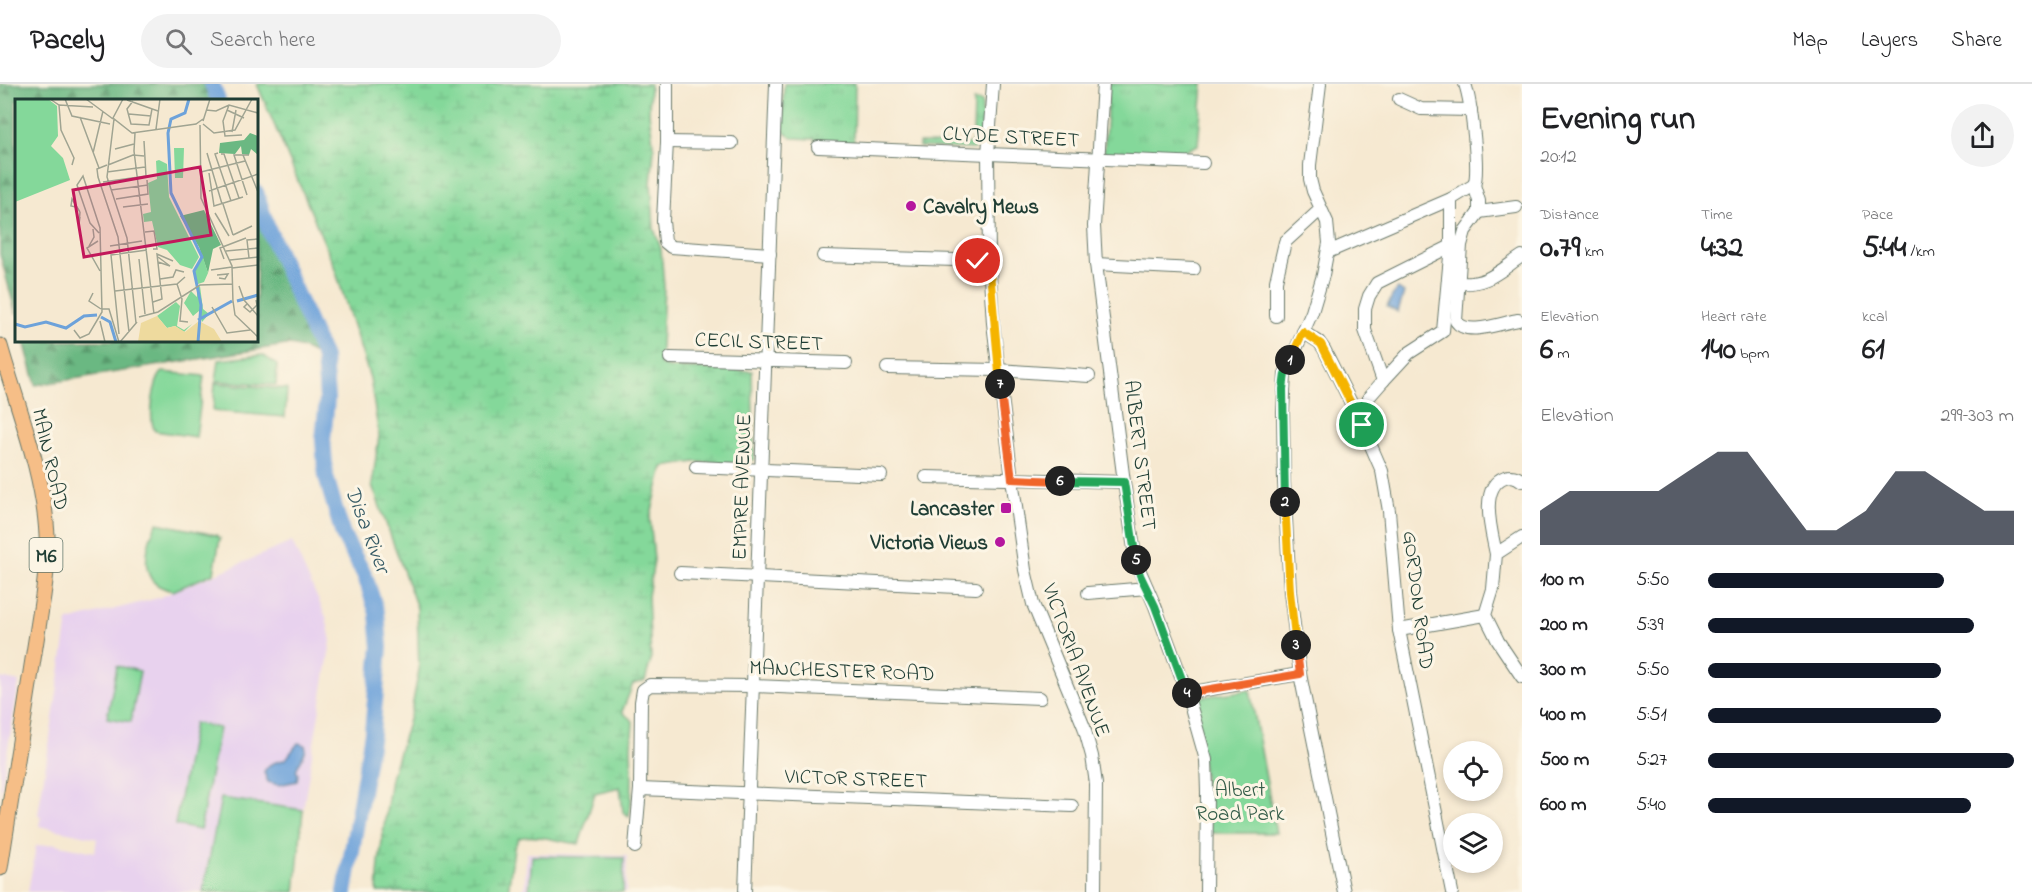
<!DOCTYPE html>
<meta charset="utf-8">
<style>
body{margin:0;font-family:"Indie Flower",sans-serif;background:#f2f2f2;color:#202124;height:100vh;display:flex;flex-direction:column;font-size:22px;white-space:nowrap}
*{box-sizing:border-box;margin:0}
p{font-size:20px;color:#757577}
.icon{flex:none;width:33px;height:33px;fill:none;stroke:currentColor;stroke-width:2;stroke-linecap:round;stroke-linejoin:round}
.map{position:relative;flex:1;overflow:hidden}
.details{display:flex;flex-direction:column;background:#fff;width:510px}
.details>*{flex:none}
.tools{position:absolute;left:1443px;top:657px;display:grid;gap:12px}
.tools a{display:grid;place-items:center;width:60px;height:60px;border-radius:50%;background:#fff;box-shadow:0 3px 9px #0003;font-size:30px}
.pin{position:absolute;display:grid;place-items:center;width:51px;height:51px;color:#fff;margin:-26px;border:3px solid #fff;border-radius:50%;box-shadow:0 2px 6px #0007}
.km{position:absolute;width:30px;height:30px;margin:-15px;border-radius:50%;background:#222;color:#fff;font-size:16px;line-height:30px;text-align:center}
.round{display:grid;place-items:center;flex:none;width:63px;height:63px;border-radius:32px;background:#f2f2f2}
.overview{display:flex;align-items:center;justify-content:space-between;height:102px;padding:0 18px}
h1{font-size:33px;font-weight:800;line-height:45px}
.stats{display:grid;grid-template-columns:repeat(3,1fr);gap:9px;height:102px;padding:6px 18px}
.stats div{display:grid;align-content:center}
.stats b{font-size:30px;font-weight:800}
.stats small{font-size:16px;font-weight:400}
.stats p{font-size:16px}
.chart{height:168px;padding:12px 18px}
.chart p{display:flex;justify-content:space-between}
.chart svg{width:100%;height:108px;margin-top:6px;fill:#111827;opacity:.7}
ul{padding:0 18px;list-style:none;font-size:20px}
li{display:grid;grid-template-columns:96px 72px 1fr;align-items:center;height:45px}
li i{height:15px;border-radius:8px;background:#111827}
header{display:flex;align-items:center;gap:36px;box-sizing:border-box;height:84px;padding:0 30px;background:#fff;border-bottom:2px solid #e0e0e0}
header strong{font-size:28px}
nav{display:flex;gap:33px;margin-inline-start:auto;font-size:21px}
.search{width:420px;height:54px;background:#f2f2f2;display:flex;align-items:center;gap:15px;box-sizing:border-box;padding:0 21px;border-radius:33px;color:#757577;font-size:22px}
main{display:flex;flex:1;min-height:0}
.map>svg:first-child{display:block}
.built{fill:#e8d2ee}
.grass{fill:url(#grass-tufts);stroke:#528a67;stroke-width:1.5}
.forest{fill:url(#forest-firs);stroke:#457a5b;stroke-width:1.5}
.wetland{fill:url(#wetland-marsh);stroke:#528a67;stroke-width:1.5}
.park{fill:#84d89a;stroke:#528a67;stroke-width:1.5}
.water{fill:#6da2da;stroke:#467087;stroke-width:1.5}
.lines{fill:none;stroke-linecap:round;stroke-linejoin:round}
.river{stroke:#6da2da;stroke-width:16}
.minor-casing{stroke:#6a796b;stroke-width:14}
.major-casing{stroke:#6a796b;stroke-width:17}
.minor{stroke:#fff;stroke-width:12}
.major{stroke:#f6be87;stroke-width:15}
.split-1-casing{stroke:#fff;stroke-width:12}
.split-2-casing{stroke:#fff;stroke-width:12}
.split-3-casing{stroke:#fff;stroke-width:12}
.split-4-casing{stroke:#fff;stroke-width:12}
.split-5-casing{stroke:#fff;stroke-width:12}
.split-6-casing{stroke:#fff;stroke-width:12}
.split-7-casing{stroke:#fff;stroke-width:12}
.split-8-casing{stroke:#fff;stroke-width:12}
.split-1{stroke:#f5b400;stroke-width:8}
.split-2{stroke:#22a559;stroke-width:8}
.split-3{stroke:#f5b400;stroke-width:8}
.split-4{stroke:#f0652b;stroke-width:8}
.split-5{stroke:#22a559;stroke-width:8}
.split-6{stroke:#22a559;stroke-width:8}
.split-7{stroke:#f0652b;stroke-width:8}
.split-8{stroke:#f5b400;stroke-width:8}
.poi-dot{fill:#b5179e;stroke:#fcf5e5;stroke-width:2}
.labels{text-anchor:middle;stroke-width:6;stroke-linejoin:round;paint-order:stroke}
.shield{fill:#fcf5e5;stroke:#617469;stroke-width:1.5}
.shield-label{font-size:20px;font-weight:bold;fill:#1f3d34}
.street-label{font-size:21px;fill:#1f3d34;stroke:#fcf5e5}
.poi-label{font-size:21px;font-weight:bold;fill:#1f3d34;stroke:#fcf5e5;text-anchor:end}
.park-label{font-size:21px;fill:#335c48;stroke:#fcf5e5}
.water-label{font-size:22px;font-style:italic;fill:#365b66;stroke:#fcf5e5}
.inset-river{fill:none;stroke:#6da2da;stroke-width:3}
.inset-road{fill:none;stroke:#a0a492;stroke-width:1.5}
.view{fill:#c2185b;fill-opacity:0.15;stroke:#c2185b;stroke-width:3}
.inset-edge{fill:none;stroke:#1f3d34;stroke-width:3}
</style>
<header>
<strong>Pacely</strong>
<div class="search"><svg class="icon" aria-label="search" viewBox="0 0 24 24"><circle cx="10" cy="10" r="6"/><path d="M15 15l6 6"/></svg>Search here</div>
<nav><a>Map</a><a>Layers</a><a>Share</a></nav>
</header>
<main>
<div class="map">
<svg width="1522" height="808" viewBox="0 0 1522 808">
<defs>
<pattern id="grass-tufts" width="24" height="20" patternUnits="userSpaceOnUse" patternTransform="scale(1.5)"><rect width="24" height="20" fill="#84d89a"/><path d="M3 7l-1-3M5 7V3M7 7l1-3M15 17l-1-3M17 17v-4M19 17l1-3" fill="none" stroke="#72ba85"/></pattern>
<pattern id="forest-firs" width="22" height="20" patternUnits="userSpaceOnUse" patternTransform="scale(1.5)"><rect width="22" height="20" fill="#6bb882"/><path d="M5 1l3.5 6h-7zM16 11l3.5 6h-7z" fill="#57976b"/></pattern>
<pattern id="wetland-marsh" width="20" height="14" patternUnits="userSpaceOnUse" patternTransform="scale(1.5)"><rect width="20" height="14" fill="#84d89a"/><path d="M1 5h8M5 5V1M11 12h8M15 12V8" fill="none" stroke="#72ba85"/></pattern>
</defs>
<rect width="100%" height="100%" fill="#fcf5e5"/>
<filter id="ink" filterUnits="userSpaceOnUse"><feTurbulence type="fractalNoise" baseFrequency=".0167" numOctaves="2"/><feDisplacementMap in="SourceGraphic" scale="12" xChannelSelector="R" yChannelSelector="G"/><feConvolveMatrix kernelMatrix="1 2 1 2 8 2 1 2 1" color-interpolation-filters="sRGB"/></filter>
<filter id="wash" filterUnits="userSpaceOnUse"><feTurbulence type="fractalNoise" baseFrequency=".008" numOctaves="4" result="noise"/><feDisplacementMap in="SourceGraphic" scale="24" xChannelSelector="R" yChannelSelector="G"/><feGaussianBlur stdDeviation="1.35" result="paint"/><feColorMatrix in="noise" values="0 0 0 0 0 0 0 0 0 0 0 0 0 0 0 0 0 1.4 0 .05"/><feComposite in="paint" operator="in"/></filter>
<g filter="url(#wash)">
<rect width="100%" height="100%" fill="#f6e9d1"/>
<g class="built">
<polygon points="292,458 326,533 331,557 303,726 294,808 28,808 36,762 55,760 95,768 97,754 39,742 41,732 38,731 68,537 158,514"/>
<polygon points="0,594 19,598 0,713"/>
<polygon points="527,769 627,772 626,808 524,808"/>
</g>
<g class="grass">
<polygon points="784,0 855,0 854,61 817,59 815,55 792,54 782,46"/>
<polygon points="1109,0 1203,0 1198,61 1172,73 1104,70"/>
<path d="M974,17L982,18C981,31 985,57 974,65L919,63V59L971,60L973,54Z"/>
</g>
<g class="forest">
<polygon points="0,0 212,0 218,16 16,16 16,230 0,170"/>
<path d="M257,108L267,142L324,274C311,269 301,261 286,261L36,301L24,257L256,256Z"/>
</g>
<path class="wetland" d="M257,0H650L649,29L654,65L651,100L653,128L654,145L661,165L664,203L660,281L670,284L752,287L754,375L744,380L695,378L663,383L650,434L654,476L648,512L651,576L645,597L633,600L622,628L633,637C633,647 631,656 631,666C632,687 633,710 629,732L623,728L620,703L595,709L579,760C561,758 535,749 519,754L514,764L508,808H377L379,778L391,694L411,629L419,586L417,524L372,401L379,352L370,294L334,182Z"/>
<g class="park">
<polygon points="263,271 277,281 276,301 216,297 219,276"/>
<path d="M162,288L204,292L196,353L155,347C148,335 153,299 162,288Z"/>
<polygon points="215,299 287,305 285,333 213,327"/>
<path d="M157,439L216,451L220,454L214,489L173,507C168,506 163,504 159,502C138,490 148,455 157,439Z"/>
<polygon points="117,582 140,587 131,638 107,634"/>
<polygon points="1250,606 1276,749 1211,749 1195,621 1202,613"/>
<polygon points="194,639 219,644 200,746 175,741"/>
<polygon points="221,714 303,726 295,808 203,808"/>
<polygon points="532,772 624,774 623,808 529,808"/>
</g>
<g class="water">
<polygon points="1398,205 1404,209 1398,228 1387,223 1392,212"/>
<path d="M298,659L305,661L306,666L296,686L298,690L297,697L278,701L268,698L264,688C269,677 277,679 286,675Z"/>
</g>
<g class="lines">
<g class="river">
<polyline points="212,0 218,16"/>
<polyline points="256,108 267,142 324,274 327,315 323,356 326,393 343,451 365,492 377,529 380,563 372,649 345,808"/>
</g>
</g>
</g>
<g filter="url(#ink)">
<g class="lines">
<g class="minor-casing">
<g id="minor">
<polyline points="667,0 667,58 663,137 665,158 671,163 770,170"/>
<polyline points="993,0 988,70 989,177 993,239 1012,395 1025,486 1033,520 1084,643 1092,672 1096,700 1095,808"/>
<polyline points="1103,0 1094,142 1096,180 1124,398 1136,478 1155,522 1187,609 1206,676 1207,708 1206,808"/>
<polyline points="1320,0 1310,81 1310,95 1313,107 1327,138 1329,159 1323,191 1312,228 1285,290 1283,328 1284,398 1290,508 1300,590 1344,808"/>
<polyline points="1399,15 1421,25 1471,26"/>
<polyline points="667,58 732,59"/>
<polyline points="818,63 1203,79"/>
<path d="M1474,101L1479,117V128L1465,147L1461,161L1456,237C1466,253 1501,239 1518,236"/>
<polyline points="1479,128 1516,123"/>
<path d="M1328,168L1451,115L1474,101C1480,87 1471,17 1465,0"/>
<polyline points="823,172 989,177"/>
<polyline points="1096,180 1194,185"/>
<path d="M1457,199C1487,202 1499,187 1522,172"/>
<polyline points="1276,232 1276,197 1285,158 1321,125"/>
<polyline points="1303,248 1319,258 1324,265 1362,341 1382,387 1389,427 1399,546 1452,808"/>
<polyline points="670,274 846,279"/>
<polyline points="887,284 998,286 1089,292"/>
<polyline points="1383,297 1409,269 1443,247 1451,162"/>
<polyline points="1369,313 1383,297 1365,246 1365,225 1369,212 1377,199 1451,162 1451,115"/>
<polyline points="696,383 881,391"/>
<polyline points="926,393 1124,398"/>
<polyline points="1522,453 1496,470 1493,505 1485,531 1498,557 1522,593"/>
<path d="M1496,470C1492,449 1478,403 1505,393C1512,391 1517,392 1522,397"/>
<polyline points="680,489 976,504"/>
<polyline points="1088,509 1147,504"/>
<polyline points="1399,546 1485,531"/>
<polyline points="1187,609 1300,590"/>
<polyline points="640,705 1072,722"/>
<polyline points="635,763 640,705 641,618 643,606 650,601 753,602 1040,614"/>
<polyline points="745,808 776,0"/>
</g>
</g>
<g class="major-casing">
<path id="major" d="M0,262C17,322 44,389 47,451C48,472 46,492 43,512L0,784"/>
</g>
<use href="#minor" class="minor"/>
<use href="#major" class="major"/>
</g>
</g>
<g class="lines" filter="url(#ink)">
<g class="split-1-casing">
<polyline id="split-1" points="1290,276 1303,248 1321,260 1362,341"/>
</g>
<g class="split-2-casing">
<polyline id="split-2" points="1285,418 1283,305 1285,290 1290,276"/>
</g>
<g class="split-3-casing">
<polyline id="split-3" points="1285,418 1290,508 1296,561"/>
</g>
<g class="split-4-casing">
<polyline id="split-4" points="1187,609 1300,590 1296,561"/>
</g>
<g class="split-5-casing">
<polyline id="split-5" points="1136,476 1140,491 1155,522 1187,609"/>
</g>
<g class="split-6-casing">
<polyline id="split-6" points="1060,397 1124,398 1136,476"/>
</g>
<g class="split-7-casing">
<polyline id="split-7" points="1000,300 1012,395 1060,397"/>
</g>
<g class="split-8-casing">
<polyline id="split-8" points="978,177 989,177 1000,300"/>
</g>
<use href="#split-1" class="split-1"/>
<use href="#split-2" class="split-2"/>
<use href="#split-3" class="split-3"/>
<use href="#split-4" class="split-4"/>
<use href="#split-5" class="split-5"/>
<use href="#split-6" class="split-6"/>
<use href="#split-7" class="split-7"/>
<use href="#split-8" class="split-8"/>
</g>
<g class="poi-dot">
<circle cx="911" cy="122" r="6"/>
<rect x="1000" y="418" width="12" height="12" rx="3"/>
<circle cx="1000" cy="458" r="6"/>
</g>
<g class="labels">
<rect class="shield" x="29.5" y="454" width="33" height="34" rx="4.5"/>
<g class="shield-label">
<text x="46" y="478">M6</text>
</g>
<g class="street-label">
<text transform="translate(1011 52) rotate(3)" y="7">CLYDE STREET</text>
<text transform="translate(759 257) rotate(2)" y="7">CECIL STREET</text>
<text transform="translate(1141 371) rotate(83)" y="7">ALBERT STREET</text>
<text transform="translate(51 375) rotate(77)" y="7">MAIN ROAD</text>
<text transform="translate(741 403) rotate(-88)" y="7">EMPIRE AVENUE</text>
<text transform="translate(1419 516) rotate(83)" y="7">GORDON ROAD</text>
<text transform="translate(1077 576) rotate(70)" y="7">VICTORIA AVENUE</text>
<text transform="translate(842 586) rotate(2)" y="7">MANCHESTER ROAD</text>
<text transform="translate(856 694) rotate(2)" y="7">VICTOR STREET</text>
</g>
<g class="poi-label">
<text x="923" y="129" text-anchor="start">Cavalry Mews</text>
<text x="994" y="431">Lancaster</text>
<text x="988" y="465">Victoria Views</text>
</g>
<g class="park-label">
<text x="1240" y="712">Albert<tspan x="1240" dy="24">Road Park</tspan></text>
</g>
<g class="water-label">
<text transform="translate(369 445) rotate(69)" y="8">Disa River</text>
</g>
</g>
<g transform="translate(15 15)">
<rect width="243" height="243" fill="#f6e9d1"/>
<path d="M161,203L165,207L162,227L169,231L177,225L169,233L160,227L152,229L142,217Z" fill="#84d89a"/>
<path d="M235,34L243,37V56L236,50L234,56L227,55L226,47L220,55L204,54L205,44L229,41ZM189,111L206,146L198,150L193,174L184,148L165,117Z" fill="#6bb882"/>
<path d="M144,61L152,65L154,98L184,158L177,170L165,166L152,151L143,148L137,122L129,123L128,115L136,113L133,84L142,80L141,62ZM187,155L193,174L189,183L183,185L179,172ZM185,187L188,210L194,215L187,223L184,212L178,217L169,204L176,192L182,198V189Z" fill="#84d89a"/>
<path d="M142,217L152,229L160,227L170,233L184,222L199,230L207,243H123L126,224Z" fill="#eeda9e"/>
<path d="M0,0H33L42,7L43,37L36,47L48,59L55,81L0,103ZM159,49H169L168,79H160Z" fill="#84d89a"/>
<path class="inset-river" d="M174,0L170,14L156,20L153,34L156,94L187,158L179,172L186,206L183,243M222,202L243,196M86,218L95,223L101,243M183,221L217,202M0,225L10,228L31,223L51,229L69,217L82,216"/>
<path class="inset-road" d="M35,0L44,6L78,8M50,0L57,17L95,25M71,0L98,20M108,0L98,19L117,34L181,25L188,20M112,1L143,12M118,2L112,10L116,25L134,26L137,10M44,6L46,31L59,59L57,66M214,6L208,22L210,37L227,36M191,11L201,12L214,6L243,14M212,11L229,19M114,15L136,17M65,18L84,69M99,20L92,78L112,139L121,224M188,22L195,0M188,25L199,34L220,31L237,0M185,26L186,99L217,167L218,204M141,30L145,0M217,33L221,11M120,34L119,52L139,215M100,50L119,45M78,54L88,12M192,54L207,105M203,54L200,55L216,102M206,55H209L224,99M228,56L243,93M92,66L82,70L83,78L103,138L114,233M93,66L118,56L129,57M92,73L130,68M186,73L230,62M194,74L199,107L228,98M88,83L131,77L129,42M96,91L133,86M194,92L243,75M232,96L219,56H234M101,100L133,95L132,81M208,105L218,136M61,108L56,107L57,100L65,113M108,108L133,105M200,114L214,137M65,118L64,125L65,113M130,133L139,132L142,150H138M218,136L237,127M83,142L72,149L85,172M74,147L79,138L78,130M95,147L127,142M211,152L243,149M143,158L155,167L143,163M234,159L232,141L243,140M124,160L130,215M209,160L205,149L231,139M215,161L243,158M217,169L243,166M196,171L217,168M202,176L213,175L210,180L204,179M145,180L158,178L161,171L169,173M162,185L167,200L165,222L173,223M224,187L229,201L243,217M100,192L162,185L170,178M78,194L74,202L86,210M218,202L220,216L243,238M138,203L147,200L142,155L158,162M232,205L229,208L235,213L242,206L241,201M197,208L212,234L235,231M87,210H94L104,243M124,218L143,213L185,186L218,185M85,222L90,243M59,231L65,239L74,235L87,213L85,129L68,77L62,86L75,124L84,134M104,235L96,156L132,151M105,243L122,223"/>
<path class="view" d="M185,68L196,136L69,158L58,91Z"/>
<rect width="243" height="243" class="inset-edge"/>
</g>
</svg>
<div class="tools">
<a><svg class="icon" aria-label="locate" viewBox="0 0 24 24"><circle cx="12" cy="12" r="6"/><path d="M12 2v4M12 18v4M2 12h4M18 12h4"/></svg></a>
<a><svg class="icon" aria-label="layers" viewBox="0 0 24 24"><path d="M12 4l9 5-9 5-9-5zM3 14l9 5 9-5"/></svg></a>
</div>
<div class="pin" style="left:1362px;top:341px;background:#1e9e55"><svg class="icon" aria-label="arrive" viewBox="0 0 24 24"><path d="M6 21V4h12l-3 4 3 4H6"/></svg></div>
<div class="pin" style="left:978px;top:177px;background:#d93025"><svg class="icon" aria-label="check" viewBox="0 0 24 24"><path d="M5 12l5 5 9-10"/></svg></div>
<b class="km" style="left:1290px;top:276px">1</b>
<b class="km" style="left:1285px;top:418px">2</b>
<b class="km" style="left:1296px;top:561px">3</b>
<b class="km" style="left:1187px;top:609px">4</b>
<b class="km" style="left:1136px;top:476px">5</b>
<b class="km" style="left:1060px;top:397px">6</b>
<b class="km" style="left:1000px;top:300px">7</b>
</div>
<section class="details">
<div class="overview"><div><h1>Evening run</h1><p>20:12</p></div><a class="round"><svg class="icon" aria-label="share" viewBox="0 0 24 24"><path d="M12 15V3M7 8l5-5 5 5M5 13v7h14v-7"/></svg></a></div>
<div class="stats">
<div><p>Distance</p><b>0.79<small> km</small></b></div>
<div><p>Time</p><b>4:32</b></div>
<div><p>Pace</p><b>5:44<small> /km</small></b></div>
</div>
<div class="stats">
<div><p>Elevation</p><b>6<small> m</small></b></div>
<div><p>Heart rate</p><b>140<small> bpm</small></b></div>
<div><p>kcal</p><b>61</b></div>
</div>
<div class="chart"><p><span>Elevation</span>299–303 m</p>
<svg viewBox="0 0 160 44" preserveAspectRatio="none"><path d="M0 44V30L10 22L20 22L30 22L40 22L50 14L60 6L70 6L80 22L90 38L100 38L110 30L120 14L130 14L140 22L150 30L160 30V44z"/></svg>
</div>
<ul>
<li><b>100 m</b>5:50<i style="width:77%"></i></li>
<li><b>200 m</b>5:39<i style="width:87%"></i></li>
<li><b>300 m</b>5:50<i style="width:76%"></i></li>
<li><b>400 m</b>5:51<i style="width:76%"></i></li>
<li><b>500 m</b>5:27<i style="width:100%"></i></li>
<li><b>600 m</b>5:40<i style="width:86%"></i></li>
</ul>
</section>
</main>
